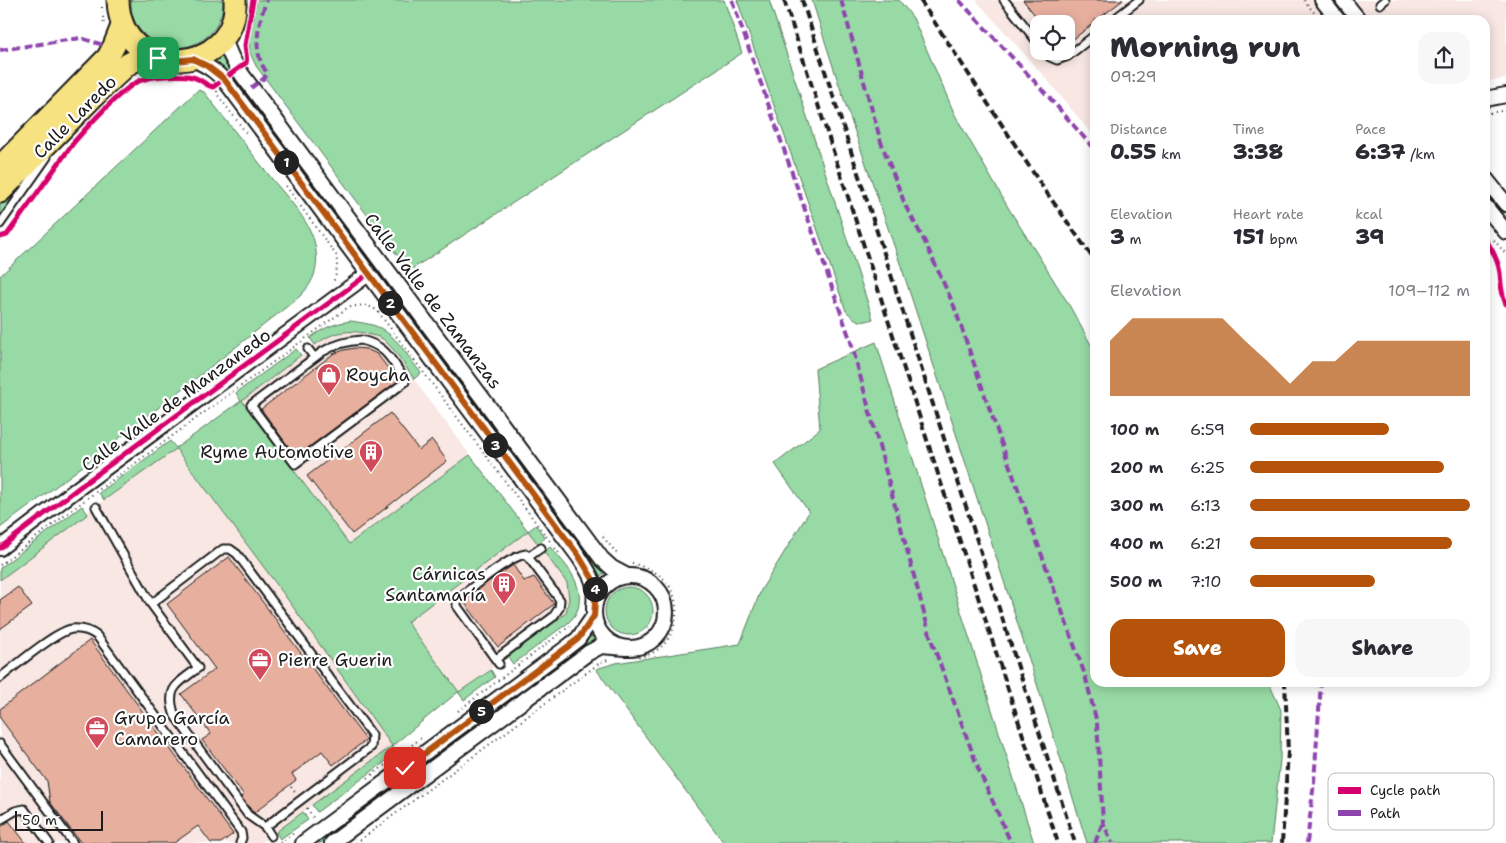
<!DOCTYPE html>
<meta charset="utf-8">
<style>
body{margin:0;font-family:"Shantell Sans",sans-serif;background:#f7f7f7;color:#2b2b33;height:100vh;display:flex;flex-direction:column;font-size:19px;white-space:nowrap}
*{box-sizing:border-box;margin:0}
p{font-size:16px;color:#7c7c81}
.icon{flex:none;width:28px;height:28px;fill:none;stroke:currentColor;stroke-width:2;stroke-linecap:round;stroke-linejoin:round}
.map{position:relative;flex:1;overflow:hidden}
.sheet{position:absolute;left:1090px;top:15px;width:400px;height:672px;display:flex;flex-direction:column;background:#fff;border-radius:15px;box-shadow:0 2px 12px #0003}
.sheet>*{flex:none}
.tools{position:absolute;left:1030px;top:15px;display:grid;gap:10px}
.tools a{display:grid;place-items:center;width:45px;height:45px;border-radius:10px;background:#fff;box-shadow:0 2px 12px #0003;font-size:25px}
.scale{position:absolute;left:15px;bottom:12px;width:88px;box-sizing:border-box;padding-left:5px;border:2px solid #1c1c1c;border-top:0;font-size:14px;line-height:18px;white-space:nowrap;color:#1c1c1c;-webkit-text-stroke:4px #fff;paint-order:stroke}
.pin{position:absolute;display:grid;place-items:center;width:42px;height:42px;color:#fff;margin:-21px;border-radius:10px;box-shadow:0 2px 8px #0006}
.km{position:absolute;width:25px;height:25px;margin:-12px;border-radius:50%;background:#222;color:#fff;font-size:14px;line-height:25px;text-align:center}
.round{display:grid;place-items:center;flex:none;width:52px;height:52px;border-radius:15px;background:#f7f7f7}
.head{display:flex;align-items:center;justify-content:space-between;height:85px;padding:0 20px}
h1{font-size:28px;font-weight:800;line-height:38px}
.stats{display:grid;grid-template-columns:repeat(3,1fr);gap:8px;height:85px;padding:5px 20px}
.stats div{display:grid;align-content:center}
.stats b{font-size:21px;font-weight:800}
.stats small{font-size:14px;font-weight:400}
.stats p{font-size:14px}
.chart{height:140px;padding:10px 20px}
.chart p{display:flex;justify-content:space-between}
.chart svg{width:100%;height:90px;margin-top:5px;fill:#b45309;opacity:.7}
.cta{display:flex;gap:10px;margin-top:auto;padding:10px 20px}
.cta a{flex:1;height:58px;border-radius:15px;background:#b45309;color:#fff;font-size:20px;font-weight:800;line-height:58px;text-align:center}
.cta a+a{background:#f7f7f7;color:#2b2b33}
ul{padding:0 20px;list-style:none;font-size:16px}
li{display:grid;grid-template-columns:80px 60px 1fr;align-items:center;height:38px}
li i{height:12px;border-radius:6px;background:#b45309}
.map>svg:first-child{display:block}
.built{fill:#f8e7e2;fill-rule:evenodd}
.green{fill:#97daa5;stroke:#5a7b60}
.building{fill:#e7af9e;stroke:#1c1c1c}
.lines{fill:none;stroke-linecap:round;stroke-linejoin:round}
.lane-casing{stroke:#1c1c1c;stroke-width:11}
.street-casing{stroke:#1c1c1c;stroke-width:18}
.primary-casing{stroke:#1c1c1c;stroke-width:25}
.path{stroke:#1c1c1c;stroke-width:2;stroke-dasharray:1 4;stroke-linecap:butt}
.lane{stroke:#fff;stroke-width:7}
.street{stroke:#fff;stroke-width:14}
.primary{stroke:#f7e281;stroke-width:21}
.rail{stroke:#1c1c1c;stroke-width:4;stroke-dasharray:8 4;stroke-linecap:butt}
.quiet{stroke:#8e44ad;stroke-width:4;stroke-dasharray:8 4;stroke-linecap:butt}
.cycleway-casing{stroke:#fff;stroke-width:8}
.cycleway{stroke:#d6006c;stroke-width:5}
.route-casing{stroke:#fff;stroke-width:10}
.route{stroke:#b45309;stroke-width:6}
.labels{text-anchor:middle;stroke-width:4.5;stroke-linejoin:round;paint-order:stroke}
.street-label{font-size:18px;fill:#1c1c1c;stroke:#fff}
.poi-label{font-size:18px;fill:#1c1c1c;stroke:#fff;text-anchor:start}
.key{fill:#fff;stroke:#bbb;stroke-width:1}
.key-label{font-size:14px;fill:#1c1c1c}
</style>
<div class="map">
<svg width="1506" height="843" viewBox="0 0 1506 843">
<rect width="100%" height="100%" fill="#fff"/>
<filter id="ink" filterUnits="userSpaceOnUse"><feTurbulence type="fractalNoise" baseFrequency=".02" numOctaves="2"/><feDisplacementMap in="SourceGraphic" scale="10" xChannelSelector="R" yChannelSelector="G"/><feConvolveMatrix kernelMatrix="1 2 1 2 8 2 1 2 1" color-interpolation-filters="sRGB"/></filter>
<g filter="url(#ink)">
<g class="built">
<path d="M976,0H1506V79L1485,81V20H1393L1388,14L1379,20H1095V138L1050,83ZM1039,24H1066V51H1039Z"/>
<polygon points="348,331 363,332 384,339 470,455 349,544 242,400 325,337 334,333"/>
<polygon points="175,449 283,593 392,746 261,843 0,843 0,580 104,500"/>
<polygon points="528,531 567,583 569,599 566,613 459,692 407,622"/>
</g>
<g class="green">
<path d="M131,0H223C224,9 220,18 216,26C191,65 128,47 131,0Z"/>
<polygon points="257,0 724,0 742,53 409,271 256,66 250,53 249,41"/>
<path d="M737,0H769L873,319C860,324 856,321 846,311Z"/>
<path d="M812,0H899L913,18L955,115L1009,209L1068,303L1095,352V682L1269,683L1281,710L1280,760L1271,843H1087C1028,653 966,464 904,275C873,183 840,92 812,0Z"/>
<polygon points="220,53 225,64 230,71 227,74 222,67 211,60"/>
<polygon points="240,84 351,233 348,236 237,86"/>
<path d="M198,90L204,92C227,121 249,150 272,179C287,197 308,219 314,241C320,264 316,281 299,297C201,375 102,453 0,528V276Z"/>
<polygon points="38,164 0,216 0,202"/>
<polygon points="1485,189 1506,216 1506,222 1485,196"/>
<polygon points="358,241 397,294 394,296 354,244"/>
<polygon points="403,301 585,547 581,549 400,304"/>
<path d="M351,321C362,323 376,324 385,331C400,341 410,360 421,373L414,379C405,366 396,351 385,341C382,337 375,336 371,335C350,328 332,332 315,345L310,338C323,328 335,323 351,321Z"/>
<polygon points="876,342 1034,843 724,843 596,669 616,663 740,644 761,590 809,512 775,464 820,429 815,369"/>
<polygon points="296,349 301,355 242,401 349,544 470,455 528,531 536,525 545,538 538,544 528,531 407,622 459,692 491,670 495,677 464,700 458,692 392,746 397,753 317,812 312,805 392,746 283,593 176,449 104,500 99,493 170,441 176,448 241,401 236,393"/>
<polygon points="82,506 88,514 0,580 0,568"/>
<path d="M550,547C558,556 569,567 574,578C580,589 582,604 575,615C570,623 561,628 554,633C540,644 527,654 513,664L508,657L566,613L569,599L567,583L544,552Z"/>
<polygon points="591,554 599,566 606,572 600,576 588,557"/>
<circle cx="629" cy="611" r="24"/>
<polygon points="591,636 595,642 575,654 573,652"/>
<polygon points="565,657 567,660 321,843 314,843"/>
<polygon points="303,812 308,820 280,839 276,832"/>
</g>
<g class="building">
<polygon points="1023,0 1123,0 1097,20 1095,20 1095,22 1066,45 1066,24 1042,24"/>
<polygon points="355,348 366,349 377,354 398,381 296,457 261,409 333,354 344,350"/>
<polygon points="390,413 419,450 432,440 447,461 352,534 307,476"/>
<polygon points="229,557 366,740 333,765 322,751 292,774 296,780 254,813 241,797 244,795 202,740 211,734 181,694 215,669 167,604"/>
<polygon points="513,565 524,581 534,577 554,604 498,647 464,602 488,582"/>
<polygon points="18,587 32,606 0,629 0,600"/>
<polygon points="90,640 233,834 221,843 211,843 198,826 174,843 81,843 50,802 47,781 0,718 0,709"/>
<polygon points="9,821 26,843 0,843 0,828"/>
</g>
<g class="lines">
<g class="lane-casing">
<g id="lane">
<polyline points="1004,0 1039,44"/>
<polyline points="1380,4 1385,0"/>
<polyline points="1113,20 1139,0"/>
<polyline points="1045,51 1050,57 1057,60 1068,56 1095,35"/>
<polyline points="0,224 47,157"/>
<path d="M361,340C387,346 390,359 405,379V382L295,464L251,405L322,352C335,344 346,341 361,340Z"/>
<polyline points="308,349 314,357"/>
<path d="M96,507L151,604L198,668C177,684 165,688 175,716L248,815L265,827L371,747L372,735L237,554L230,549H223L151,604"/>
<polyline points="528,557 541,548"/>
<path d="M496,659L553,617L559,608L560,600L526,554C510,556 477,584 462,595L457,602V606L499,664"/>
<path d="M0,678C15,666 56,631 72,629C82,628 89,630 97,636L241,832L242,838L240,843"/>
<polyline points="0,744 73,843"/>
<polyline points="0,820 15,811 24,809 49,843"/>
<polyline points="265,827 271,836"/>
</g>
</g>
<g class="street-casing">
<g id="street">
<polyline points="1322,0 1338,20"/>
<polyline points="1343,0 1359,20"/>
<path d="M224,37C228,52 234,64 243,76L602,559L612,568L627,576"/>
<path d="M193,59C208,66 219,73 229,86L579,557C593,578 596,582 594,608"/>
<polyline points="1485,99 1506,95"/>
<polyline points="1485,178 1506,204"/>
<polyline points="1485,206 1506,232"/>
<polyline points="0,548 81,486 368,274"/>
<circle cx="630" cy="612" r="36"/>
<polyline points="303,843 565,649 578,639 594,616"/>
<polyline points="332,843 588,653 601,646 626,648"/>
</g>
</g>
<g class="primary-casing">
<g id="primary">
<path d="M118,0C121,85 239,75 235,0"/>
<polyline points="0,167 108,57 114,46 122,26"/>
<polyline points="0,192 95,95 128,64 140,58 158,58"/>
</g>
</g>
<g class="path">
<polyline points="1304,0 1320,20"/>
<polyline points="102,7 104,25"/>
<polyline points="1371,14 1376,20"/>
<polyline points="217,91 217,94 247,134"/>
<polyline points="1490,113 1506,110"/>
<polyline points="1485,115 1490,113 1490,111"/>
<polyline points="1485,158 1487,161 1485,162"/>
<polyline points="1487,161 1492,167"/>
<path d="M286,186L336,255C338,264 337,276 332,284"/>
<polyline points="1494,240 1506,254"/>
<polyline points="603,537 619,556"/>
<path d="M632,563C647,568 662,573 670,587C686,616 670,656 635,657"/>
<path d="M0,565L89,497L347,308C359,305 370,303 379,313L561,556"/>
<polyline points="458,711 570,626"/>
<polyline points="368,778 424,736"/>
<polyline points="291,787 295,792"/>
<polyline points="307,808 314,819"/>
<polyline points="280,843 294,833"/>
<polyline points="356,843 601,662 608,660"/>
</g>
<use href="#lane" class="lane"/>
<use href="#street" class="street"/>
<use href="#primary" class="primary"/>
<g class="rail">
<polyline points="784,0 1058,843"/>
<polyline points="802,0 1075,843"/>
<polyline points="920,0 1044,189 1095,261"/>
<polyline points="1282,843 1288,752 1285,682"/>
</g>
<g class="quiet">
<polyline points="732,0 851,342 931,639 978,768 1011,843"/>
<polyline points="841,0 881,142 906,207 925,242 954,306 1000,439 1085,675 1097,723 1103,822 1112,843"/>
<polyline points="959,0 1048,96 1095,150"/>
<polyline points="0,50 81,38 103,45"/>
<path d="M251,88L263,79L267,74C265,69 261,64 260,59C254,42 260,16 267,0"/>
<polyline points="1095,843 1103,822"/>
<polyline points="1307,843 1314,782 1321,682"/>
</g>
<g class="cycleway-casing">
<g id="cycleway">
<path d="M193,59C208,66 219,73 229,86L579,557C593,578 596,582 594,608"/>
<path d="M0,237L7,235L74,142C88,126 120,90 139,81C150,76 180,74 192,77C200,78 205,85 213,87L246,63C248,59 245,51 245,45L253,0"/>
<path d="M1485,239C1492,249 1498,260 1500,273C1501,284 1501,294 1506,304"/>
<polyline points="0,548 81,486 368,274"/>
</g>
</g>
<use href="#cycleway" class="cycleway"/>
</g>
</g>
<g class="lines" filter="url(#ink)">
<g class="route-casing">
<polyline id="route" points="158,58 175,61 193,59 207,66 224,79 579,556 594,581 596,590 594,616 578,639 405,768"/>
</g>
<use href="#route" class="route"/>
</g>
<defs>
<g id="shop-pin" transform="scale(1.25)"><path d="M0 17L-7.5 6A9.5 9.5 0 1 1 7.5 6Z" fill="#d1495b" stroke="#fff"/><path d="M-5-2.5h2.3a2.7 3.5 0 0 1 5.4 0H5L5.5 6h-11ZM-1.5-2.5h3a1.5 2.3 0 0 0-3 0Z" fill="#fff"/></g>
<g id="building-pin" transform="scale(1.25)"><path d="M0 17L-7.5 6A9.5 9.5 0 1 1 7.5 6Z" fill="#d1495b" stroke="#fff"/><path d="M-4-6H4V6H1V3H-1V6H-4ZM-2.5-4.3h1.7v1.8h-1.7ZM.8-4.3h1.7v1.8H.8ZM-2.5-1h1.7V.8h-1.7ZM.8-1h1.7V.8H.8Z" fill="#fff"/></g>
<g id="office-pin" transform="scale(1.25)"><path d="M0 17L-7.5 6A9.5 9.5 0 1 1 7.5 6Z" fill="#d1495b" stroke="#fff"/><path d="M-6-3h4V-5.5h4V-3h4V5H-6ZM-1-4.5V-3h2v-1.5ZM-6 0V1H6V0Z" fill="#fff"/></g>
</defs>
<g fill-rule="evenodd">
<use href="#shop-pin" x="329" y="375"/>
<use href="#building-pin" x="371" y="452"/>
<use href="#building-pin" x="504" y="584"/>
<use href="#office-pin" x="260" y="660"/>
<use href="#office-pin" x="97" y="728"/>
</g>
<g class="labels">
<g class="street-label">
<text transform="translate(75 117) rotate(-45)" y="6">Calle Laredo</text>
<text transform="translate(433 301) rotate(53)" y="6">Calle Valle de Zamanzas</text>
<text transform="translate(176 400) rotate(-36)" y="6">Calle Valle de Manzanedo</text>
</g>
<g class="poi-label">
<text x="346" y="381">Roycha</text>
<text x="354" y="458" text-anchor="end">Ryme Automotive</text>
<text x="486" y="580" text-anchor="end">Cárnicas<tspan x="486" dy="21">Santamaría</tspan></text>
<text x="278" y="666">Pierre Guerin</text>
<text x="114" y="724">Grupo García<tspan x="114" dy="21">Camarero</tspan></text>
</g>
</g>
<rect x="1328" y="773" width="166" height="57" rx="8" class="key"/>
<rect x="1338" y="787" width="23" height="7" fill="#d6006c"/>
<rect x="1338" y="810" width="23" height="6" fill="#8e44ad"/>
<g class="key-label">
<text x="1370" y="795">Cycle path</text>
<text x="1370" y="818">Path</text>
</g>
</svg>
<div class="tools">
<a><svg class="icon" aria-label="locate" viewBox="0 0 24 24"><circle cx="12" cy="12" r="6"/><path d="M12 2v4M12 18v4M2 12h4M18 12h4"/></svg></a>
</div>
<div class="scale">50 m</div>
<div class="pin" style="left:158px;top:58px;background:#1e9e55"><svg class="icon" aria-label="arrive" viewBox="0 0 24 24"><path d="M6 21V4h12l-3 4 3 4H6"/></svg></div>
<div class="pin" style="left:405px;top:768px;background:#d93025"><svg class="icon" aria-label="check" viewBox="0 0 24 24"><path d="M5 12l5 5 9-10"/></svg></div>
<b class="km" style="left:286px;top:162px">1</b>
<b class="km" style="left:390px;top:303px">2</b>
<b class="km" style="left:495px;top:445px">3</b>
<b class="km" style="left:595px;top:589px">4</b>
<b class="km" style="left:481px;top:711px">5</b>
<section class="sheet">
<div class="head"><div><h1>Morning run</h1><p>09:29</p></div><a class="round"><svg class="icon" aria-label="share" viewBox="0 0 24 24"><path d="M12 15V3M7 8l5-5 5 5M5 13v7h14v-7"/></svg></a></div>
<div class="stats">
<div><p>Distance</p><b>0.55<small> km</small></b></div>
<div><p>Time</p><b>3:38</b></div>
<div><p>Pace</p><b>6:37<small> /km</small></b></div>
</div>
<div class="stats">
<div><p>Elevation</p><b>3<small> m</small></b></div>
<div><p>Heart rate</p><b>151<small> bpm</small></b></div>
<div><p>kcal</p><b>39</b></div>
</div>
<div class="chart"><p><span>Elevation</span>109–112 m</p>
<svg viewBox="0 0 160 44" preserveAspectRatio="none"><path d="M0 44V17L10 6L20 6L30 6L40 6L50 6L60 17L70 27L80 38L90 27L100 27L110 17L120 17L130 17L140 17L150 17L160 17V44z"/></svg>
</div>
<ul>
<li><b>100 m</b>6:59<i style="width:63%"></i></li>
<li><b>200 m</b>6:25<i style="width:88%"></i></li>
<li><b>300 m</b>6:13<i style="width:100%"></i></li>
<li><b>400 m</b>6:21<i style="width:92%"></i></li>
<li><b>500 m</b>7:10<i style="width:57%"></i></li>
</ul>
<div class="cta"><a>Save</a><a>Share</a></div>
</section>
</div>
